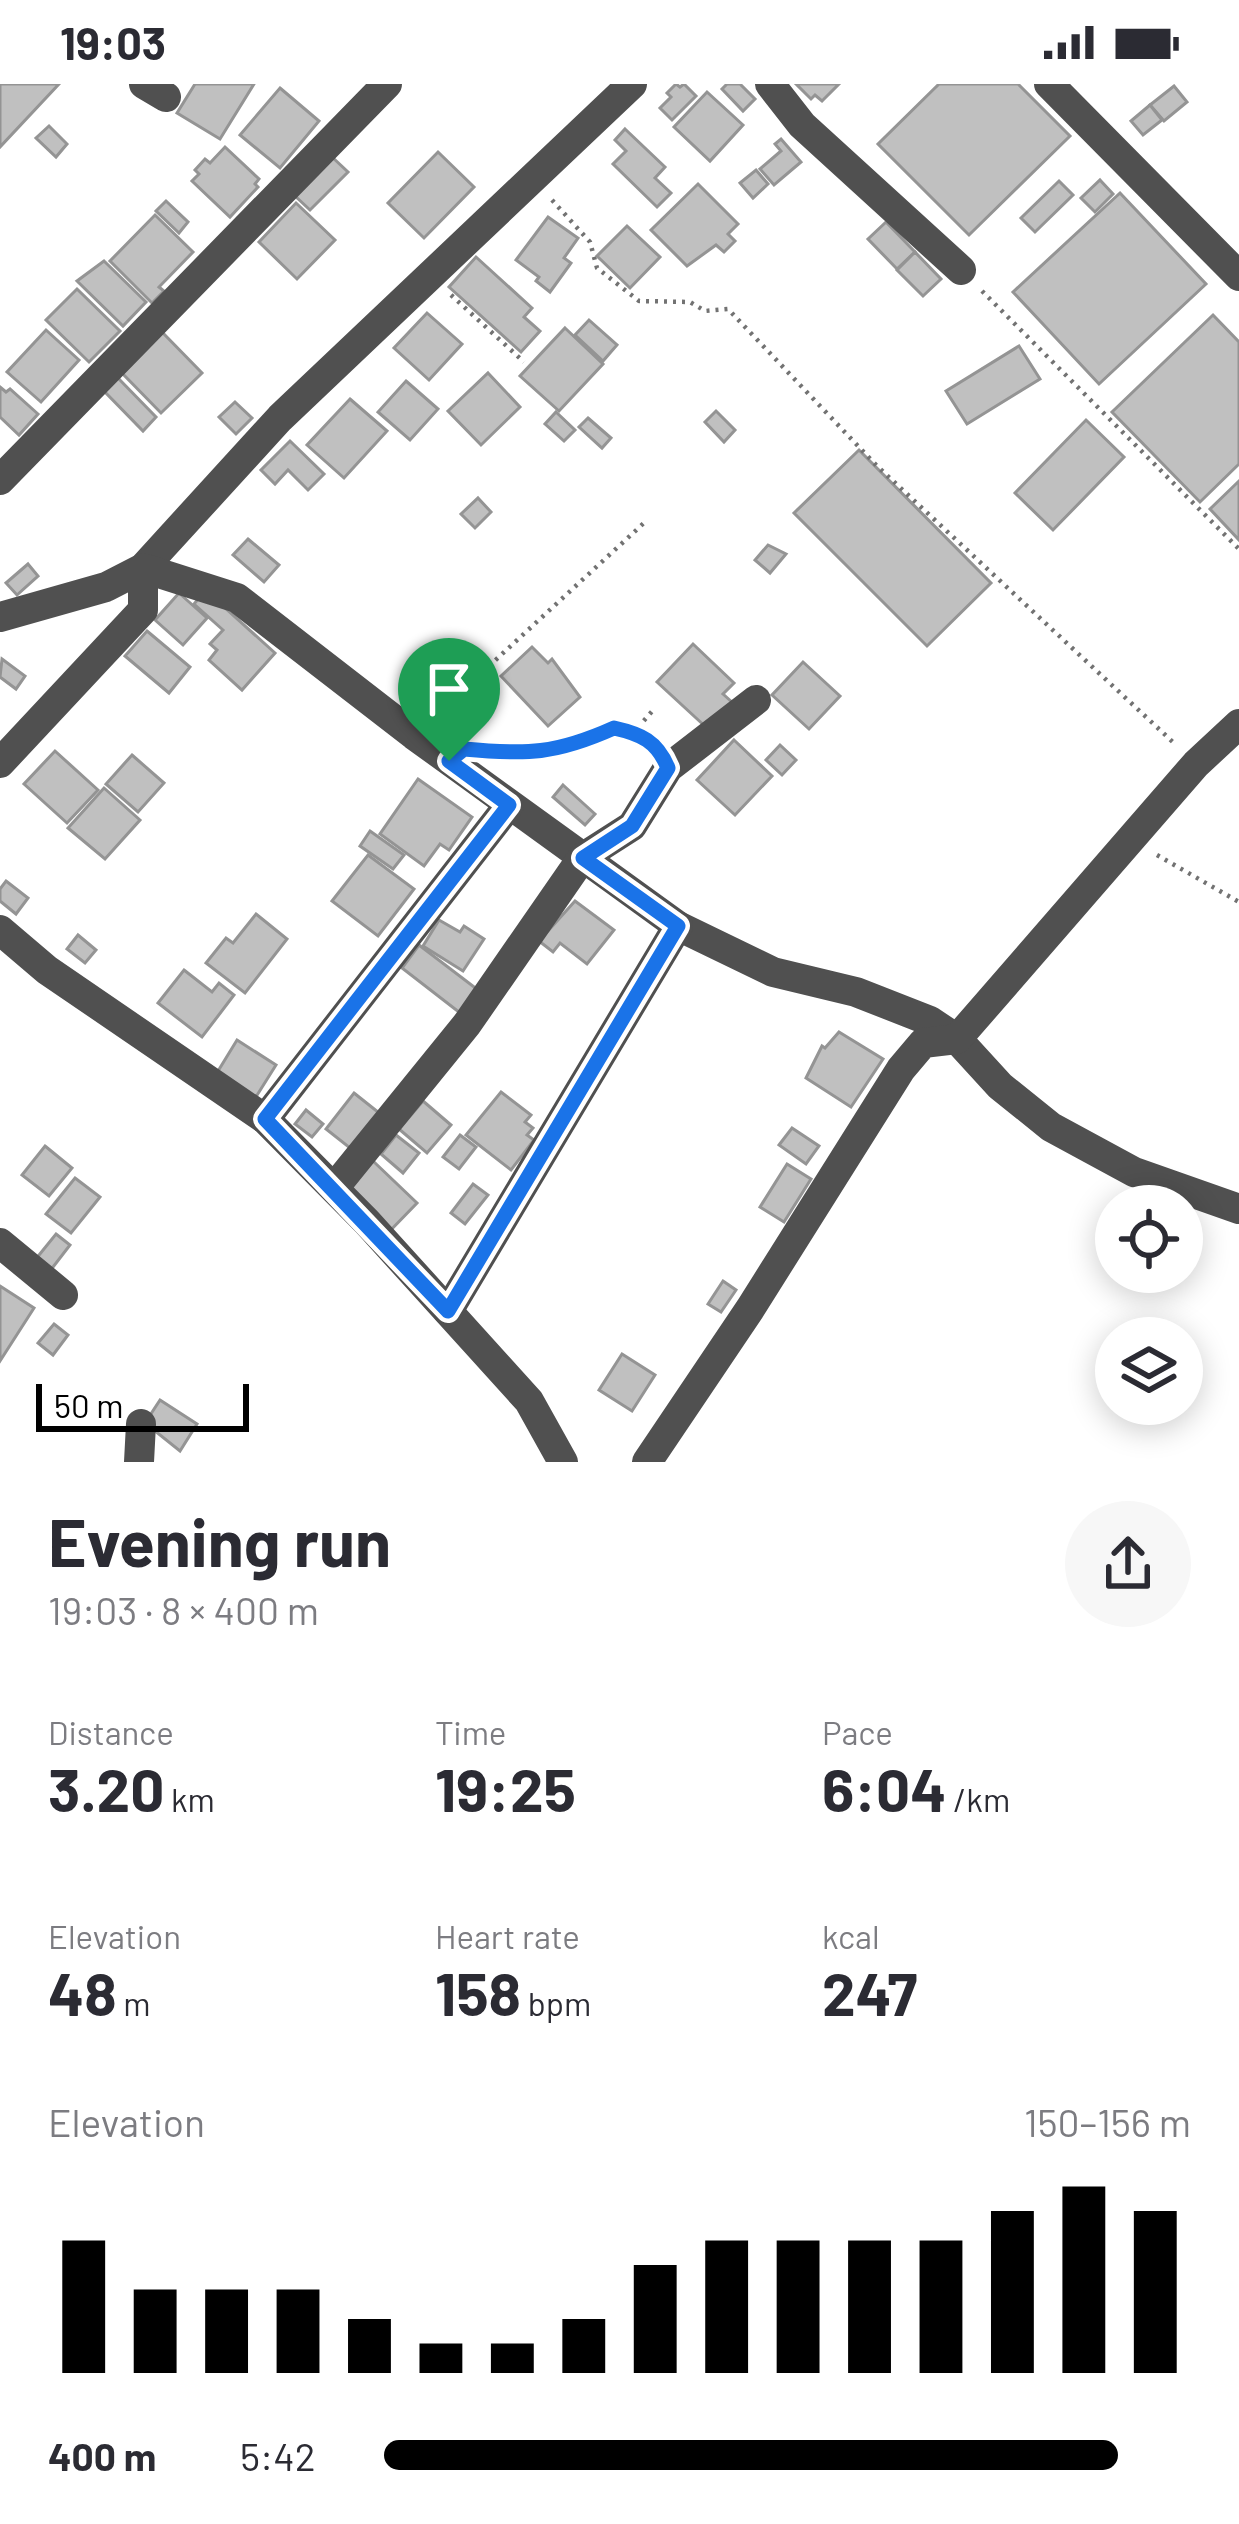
<!DOCTYPE html>
<meta charset="utf-8">
<style>
body{margin:0;font-family:Barlow,sans-serif;background:#f7f7f7;color:#2b2b33;height:100vh;display:flex;flex-direction:column;font-size:45px;white-space:nowrap}
*{box-sizing:border-box;margin:0}
p{font-size:39px;color:#7c7c81}
.icon{flex:none;width:66px;height:66px;fill:none;stroke:currentColor;stroke-width:2;stroke-linecap:round;stroke-linejoin:round}
.map{position:relative;height:1378px;overflow:hidden}
.drawer{display:flex;flex-direction:column;background:#fff;flex:1}
.drawer>*{flex:none}
.controls{position:absolute;left:1095px;top:1101px;display:grid;gap:24px}
.controls a{display:grid;place-items:center;width:108px;height:108px;border-radius:50%;background:#fff;box-shadow:0 6px 30px #0003;font-size:60px}
.scale{position:absolute;left:36px;bottom:30px;width:213px;box-sizing:border-box;padding-left:12px;border:6px solid #000;border-top:0;font-size:33px;line-height:42px;white-space:nowrap;color:#000;-webkit-text-stroke:9px #fff;paint-order:stroke}
.pin{position:absolute;display:grid;place-items:center;width:102px;height:102px;color:#fff;margin:-123px -51px;border-radius:50% 50% 50% 0;rotate:-45deg;box-shadow:0 0 12px #0007}
.pin .icon{rotate:45deg}
.round{display:grid;place-items:center;flex:none;width:126px;height:126px;border-radius:63px;background:#f7f7f7}
.summary{display:flex;align-items:center;justify-content:space-between;height:204px;padding:0 48px}
h1{font-size:66px;font-weight:700;line-height:90px}
.stats{display:grid;grid-template-columns:repeat(3,1fr);gap:18px;height:204px;padding:12px 48px}
.stats div{display:grid;align-content:center}
.stats b{font-size:60px;font-weight:700}
.stats small{font-size:33px;font-weight:400}
.stats p{font-size:33px}
.chart{height:336px;padding:24px 48px}
.chart p{display:flex;justify-content:space-between}
.chart svg{width:100%;height:216px;margin-top:12px;stroke:#000;stroke-width:6}
ul{padding:0 48px;list-style:none;font-size:39px}
li{display:grid;grid-template-columns:192px 144px 1fr;align-items:center;height:90px}
li i{height:30px;border-radius:15px;background:#000}
.status{display:flex;justify-content:space-between;align-items:center;height:84px;padding:0 60px;background:#fff;direction:ltr}
.status svg{height:33px;fill:currentColor}
.map>svg:first-child{display:block}
.building{fill:#c0c0c0;stroke:#949494;stroke-width:3}
.lines{fill:none;stroke-linecap:round;stroke-linejoin:round}
.path{stroke:#727272;stroke-width:4.5;stroke-dasharray:3 6;stroke-linecap:butt}
.minor{stroke:#505050;stroke-width:30}
.route-casing{stroke:#fff;stroke-width:24}
.route{stroke:#1a73e8;stroke-width:15}
</style>
<div class="status"><b>19:03</b><svg viewBox="0 0 49 12"><path d="M0 12V9h3v3zM5 12V6h3v6zM10 12V3h3v9zM15 12V0h3v12zM26 1h20v11H26zM47 4h2v5h-2z"/></svg></div>
<div class="map">
<svg width="1239" height="1378" viewBox="0 0 1239 1378">
<rect width="100%" height="100%" fill="#fff"/>
<g class="building">
<polygon points="0,0 59,0 0,63"/>
<polygon points="195,0 254,0 220,55 177,29"/>
<polygon points="676,0 680,3 684,0 696,12 672,36 660,24 671,13 667,9"/>
<polygon points="727,0 740,0 755,15 743,27 722,5"/>
<polygon points="796,0 839,0 822,17 815,11 811,15"/>
<polygon points="939,0 1018,0 1070,52 969,151 878,60"/>
<polygon points="1174,2 1187,18 1164,37 1150,21"/>
<polygon points="280,4 319,37 280,84 240,51"/>
<polygon points="707,8 743,41 710,77 674,43"/>
<polygon points="1150,21 1162,36 1143,51 1131,37"/>
<polygon points="49,42 67,60 56,73 36,54"/>
<polygon points="625,45 665,83 655,94 671,109 657,123 613,80 626,67 615,56"/>
<polygon points="781,55 801,78 774,101 760,85 781,67 775,60"/>
<polygon points="225,63 259,95 255,100 258,103 230,133 192,97 199,90 195,86 205,75 210,79"/>
<polygon points="438,68 474,103 424,154 388,119"/>
<polygon points="331,72 348,88 310,126 294,111"/>
<polygon points="756,86 768,100 753,114 740,99"/>
<polygon points="1100,96 1113,110 1095,128 1081,114"/>
<polygon points="1059,97 1073,111 1035,148 1021,134"/>
<polygon points="698,100 738,140 728,150 735,157 724,168 716,161 687,182 651,146"/>
<polygon points="1120,109 1206,200 1099,300 1013,208"/>
<polygon points="166,117 188,138 179,149 156,127"/>
<polygon points="296,119 335,156 297,195 259,158"/>
<polygon points="155,131 193,168 159,203 164,207 152,219 110,177"/>
<polygon points="548,133 578,154 564,174 571,179 550,208 536,197 539,193 516,176"/>
<polygon points="886,138 915,168 897,185 868,155"/>
<polygon points="627,142 660,173 630,204 597,172"/>
<polygon points="915,168 941,195 923,212 897,186"/>
<polygon points="476,173 532,224 524,233 540,247 521,268 449,203"/>
<polygon points="104,177 146,218 123,242 77,197"/>
<polygon points="77,205 120,247 89,278 46,236"/>
<polygon points="427,229 462,260 429,296 394,264"/>
<polygon points="1213,231 1239,258 1239,380 1200,418 1112,328"/>
<polygon points="589,236 617,261 603,277 575,251"/>
<polygon points="565,244 603,280 559,327 520,292"/>
<polygon points="46,246 79,276 41,318 7,288"/>
<polygon points="162,248 202,289 161,329 121,288"/>
<polygon points="1019,262 1040,295 967,340 946,307"/>
<polygon points="488,289 520,323 481,361 448,327"/>
<polygon points="118,294 156,333 143,347 104,307"/>
<polygon points="406,297 438,325 410,356 378,328"/>
<polygon points="0,303 6,308 10,305 38,330 19,351 0,333"/>
<polygon points="350,315 387,347 344,394 307,361"/>
<polygon points="235,318 252,334 236,350 219,333"/>
<polygon points="716,327 735,346 724,358 705,338"/>
<polygon points="556,328 575,346 564,357 545,340"/>
<polygon points="588,334 611,354 602,364 579,343"/>
<polygon points="1086,336 1124,373 1053,446 1015,409"/>
<polygon points="290,357 324,390 308,406 288,386 275,400 261,386"/>
<polygon points="859,366 991,499 927,562 794,429"/>
<polygon points="1239,397 1239,456 1210,425"/>
<polygon points="478,414 491,428 475,444 461,430"/>
<polygon points="248,455 279,481 264,498 233,471"/>
<polygon points="768,461 786,470 770,489 755,476"/>
<polygon points="28,480 38,492 17,511 6,499"/>
<polygon points="179,509 207,534 183,561 155,536"/>
<polygon points="199,514 214,514 275,569 242,606 209,576 217,566 210,560 223,546 194,520"/>
<polygon points="147,547 190,583 169,609 125,572"/>
<polygon points="693,560 734,599 723,610 733,619 708,645 657,598"/>
<polygon points="532,563 548,579 552,575 580,613 548,642 501,592"/>
<polygon points="2,575 25,592 16,605 0,593"/>
<polygon points="803,578 840,612 809,645 772,611"/>
<polygon points="734,656 772,692 735,731 697,696"/>
<polygon points="780,661 796,676 782,691 766,676"/>
<polygon points="55,667 98,706 67,739 24,700"/>
<polygon points="132,671 164,699 138,728 106,700"/>
<polygon points="418,695 472,733 449,766 440,760 424,782 380,750"/>
<polygon points="563,701 595,730 585,741 553,713"/>
<polygon points="104,704 140,736 105,775 68,744"/>
<polygon points="370,747 404,771 393,785 360,762"/>
<polygon points="368,771 414,805 378,852 332,817"/>
<polygon points="6,797 28,814 16,830 0,817 0,805"/>
<polygon points="575,817 614,846 587,880 560,859 553,868 539,857"/>
<polygon points="256,830 287,855 245,909 206,879 226,854 233,859"/>
<polygon points="439,836 460,848 464,842 484,855 463,887 423,862"/>
<polygon points="78,851 96,866 85,879 67,865"/>
<polygon points="419,861 482,909 464,932 402,884"/>
<polygon points="184,886 212,908 219,899 234,911 202,953 158,919"/>
<polygon points="839,948 883,975 851,1023 806,994 822,962 825,964"/>
<polygon points="237,956 276,981 254,1016 215,992"/>
<polygon points="501,1008 531,1031 525,1038 533,1044 527,1051 534,1056 511,1086 466,1051"/>
<polygon points="354,1009 383,1032 355,1068 326,1045"/>
<polygon points="423,1017 451,1041 427,1069 399,1045"/>
<polygon points="306,1026 323,1040 312,1053 295,1040"/>
<polygon points="792,1044 819,1062 806,1080 779,1061"/>
<polygon points="396,1051 419,1069 403,1089 381,1070"/>
<polygon points="460,1051 476,1063 459,1085 443,1073"/>
<polygon points="45,1062 72,1084 49,1112 22,1091"/>
<polygon points="373,1077 417,1119 388,1149 344,1107"/>
<polygon points="787,1080 811,1095 784,1138 760,1123"/>
<polygon points="75,1094 100,1113 71,1149 46,1130"/>
<polygon points="473,1100 488,1111 465,1140 451,1129"/>
<polygon points="56,1150 70,1161 50,1187 35,1176"/>
<polygon points="723,1197 736,1206 721,1228 708,1220"/>
<polygon points="0,1202 34,1224 0,1277"/>
<polygon points="54,1240 68,1251 53,1271 38,1259"/>
<polygon points="622,1270 655,1291 632,1327 599,1306"/>
<polygon points="160,1316 197,1340 180,1367 145,1339"/>
</g>
<g class="lines">
<g class="path">
<polyline points="552,116 590,158 597,184 639,217 690,218 705,227 728,225 877,382 1175,660"/>
<polyline points="982,207 1239,465"/>
<polyline points="451,211 524,278"/>
<polyline points="436,631 645,438"/>
<polyline points="652,659 634,648 654,625"/>
<path d="M487,668C512,670 542,671 567,664C595,657 603,642 634,648"/>
<polyline points="1157,771 1239,818"/>
</g>
<g class="minor">
<polyline points="144,0 166,13"/>
<polyline points="770,0 802,41 961,186"/>
<polyline points="1049,0 1239,192"/>
<polyline points="0,396 387,0"/>
<polyline points="0,533 106,503 143,484 280,334 632,0"/>
<polyline points="0,679 143,526 143,484 237,514 414,651 678,842 773,888 856,908 930,937 957,955 1000,1002 1051,1043 1134,1088 1239,1125"/>
<polyline points="0,846 47,886 265,1035 367,1138 529,1317 563,1378"/>
<polyline points="265,1035 509,721"/>
<polyline points="334,1104 467,940 582,774 632,742 668,684 756,616"/>
<polyline points="0,1159 63,1211"/>
<polyline points="448,1227 678,842"/>
<polyline points="139,1378 141,1340"/>
<polyline points="647,1378 750,1225 901,985 923,959 957,955 1196,680 1239,640"/>
</g>
</g>
<g class="lines">
<g class="route-casing">
<path id="route" d="M614,644C641,650 657,657 668,684L632,742L583,774L678,842L448,1227L265,1035L509,721L449,677L464,665C527,671 556,670 614,644Z"/>
</g>
<use href="#route" class="route"/>
</g>
</svg>
<div class="controls">
<a><svg class="icon" aria-label="locate" viewBox="0 0 24 24"><circle cx="12" cy="12" r="6"/><path d="M12 2v4M12 18v4M2 12h4M18 12h4"/></svg></a>
<a><svg class="icon" aria-label="layers" viewBox="0 0 24 24"><path d="M12 4l9 5-9 5-9-5zM3 14l9 5 9-5"/></svg></a>
</div>
<div class="scale">50 m</div>
<div class="pin" style="left:449px;top:677px;background:#1e9e55"><svg class="icon" aria-label="arrive" viewBox="0 0 24 24"><path d="M6 21V4h12l-3 4 3 4H6"/></svg></div>
</div>
<section class="drawer">
<div class="summary"><div><h1>Evening run</h1><p>19:03 · 8 × 400 m</p></div><a class="round"><svg class="icon" aria-label="share" viewBox="0 0 24 24"><path d="M12 15V3M7 8l5-5 5 5M5 13v7h14v-7"/></svg></a></div>
<div class="stats">
<div><p>Distance</p><b>3.20<small> km</small></b></div>
<div><p>Time</p><b>19:25</b></div>
<div><p>Pace</p><b>6:04<small> /km</small></b></div>
</div>
<div class="stats">
<div><p>Elevation</p><b>48<small> m</small></b></div>
<div><p>Heart rate</p><b>158<small> bpm</small></b></div>
<div><p>kcal</p><b>247</b></div>
</div>
<div class="chart"><p><span>Elevation</span>150–156 m</p>
<svg viewBox="0 0 160 44" preserveAspectRatio="none"><path d="M5 44V17M15 44V27M25 44V27M35 44V27M45 44V33M55 44V38M65 44V38M75 44V33M85 44V22M95 44V17M105 44V17M115 44V17M125 44V17M135 44V11M145 44V6M155 44V11"/></svg>
</div>
<ul>
<li><b>400 m</b>5:42<i style="width:91%"></i></li>
</ul>
</section>
